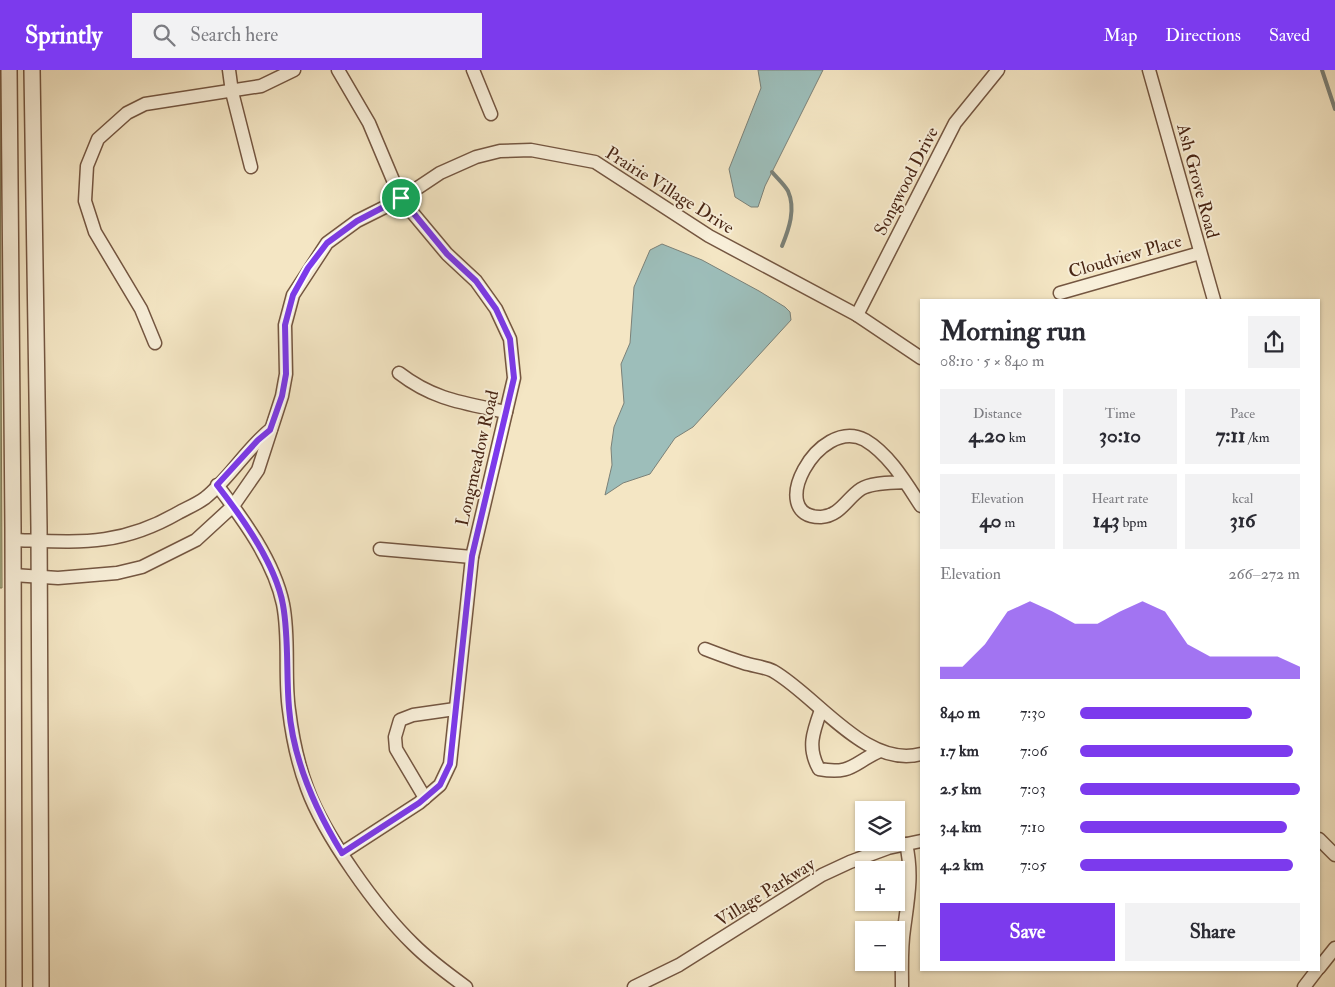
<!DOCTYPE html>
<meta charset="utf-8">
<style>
body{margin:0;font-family:"IM FELL Double Pica",serif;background:#f2f2f3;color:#2b2b33;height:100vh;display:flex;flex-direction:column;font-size:19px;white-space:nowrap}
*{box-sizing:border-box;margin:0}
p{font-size:16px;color:#7c7c81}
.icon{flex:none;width:28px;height:28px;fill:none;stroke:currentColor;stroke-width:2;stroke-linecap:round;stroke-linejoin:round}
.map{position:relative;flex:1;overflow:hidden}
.sheet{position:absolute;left:920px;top:229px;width:400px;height:672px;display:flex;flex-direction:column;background:#fff;border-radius:0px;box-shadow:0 1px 4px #0004}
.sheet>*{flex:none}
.tools{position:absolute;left:855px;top:731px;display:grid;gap:10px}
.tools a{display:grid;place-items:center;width:50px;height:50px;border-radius:0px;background:#fff;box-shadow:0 1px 4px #0004;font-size:25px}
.pin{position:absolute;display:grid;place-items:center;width:42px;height:42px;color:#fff;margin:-21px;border:2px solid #fff;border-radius:50%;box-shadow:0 1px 5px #0007}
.round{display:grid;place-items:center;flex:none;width:52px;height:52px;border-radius:0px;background:#f2f2f3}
.headline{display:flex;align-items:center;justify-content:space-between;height:85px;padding:0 20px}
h1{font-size:28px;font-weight:700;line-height:38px}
.stats{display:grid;grid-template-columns:repeat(3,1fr);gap:8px;height:85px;padding:5px 20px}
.stats div{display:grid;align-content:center;border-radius:0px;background:#f2f2f3;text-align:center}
.stats b{font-size:21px;font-weight:700}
.stats small{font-size:14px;font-weight:400}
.stats p{font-size:14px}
.chart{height:140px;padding:10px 20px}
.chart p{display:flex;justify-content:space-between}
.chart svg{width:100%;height:90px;margin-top:5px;fill:#7c3aed;opacity:.7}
.primary-button{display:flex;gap:10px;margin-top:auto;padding:10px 20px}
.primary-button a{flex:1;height:58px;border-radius:0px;background:#7c3aed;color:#fff;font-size:20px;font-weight:700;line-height:58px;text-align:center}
.primary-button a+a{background:#f2f2f3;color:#2b2b33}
ul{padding:0 20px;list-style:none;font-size:16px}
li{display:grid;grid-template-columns:80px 60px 1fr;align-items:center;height:38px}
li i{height:12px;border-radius:6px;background:#7c3aed}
header{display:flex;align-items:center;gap:30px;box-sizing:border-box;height:70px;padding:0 25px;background:#7c3aed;color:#fff}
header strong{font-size:24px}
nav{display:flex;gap:28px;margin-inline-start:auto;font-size:18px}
.search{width:350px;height:45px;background:#f2f2f3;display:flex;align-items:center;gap:12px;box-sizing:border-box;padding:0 18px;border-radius:0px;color:#7c7c81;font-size:19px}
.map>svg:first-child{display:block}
.green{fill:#b6c698;stroke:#807656}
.water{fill:#9dbeba;stroke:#7b8178}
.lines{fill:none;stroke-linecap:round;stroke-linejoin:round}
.stream{stroke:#7b8178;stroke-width:4}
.minor-casing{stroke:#745641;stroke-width:15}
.tertiary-casing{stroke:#745641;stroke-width:18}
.minor{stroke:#f8efd9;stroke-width:12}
.tertiary{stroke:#f8efd9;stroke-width:15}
.route-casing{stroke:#fff;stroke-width:10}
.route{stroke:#7c3aed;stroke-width:6}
.labels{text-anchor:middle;stroke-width:4;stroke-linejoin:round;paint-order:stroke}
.street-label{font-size:18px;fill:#492615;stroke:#f8efd9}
</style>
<header>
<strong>Sprintly</strong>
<div class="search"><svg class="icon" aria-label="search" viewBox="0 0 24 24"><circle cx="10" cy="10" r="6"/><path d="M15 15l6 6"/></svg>Search here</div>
<nav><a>Map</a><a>Directions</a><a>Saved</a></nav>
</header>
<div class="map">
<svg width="1335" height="917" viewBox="0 0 1335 917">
<rect width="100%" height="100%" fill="#f4e6c4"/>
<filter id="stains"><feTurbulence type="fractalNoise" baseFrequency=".004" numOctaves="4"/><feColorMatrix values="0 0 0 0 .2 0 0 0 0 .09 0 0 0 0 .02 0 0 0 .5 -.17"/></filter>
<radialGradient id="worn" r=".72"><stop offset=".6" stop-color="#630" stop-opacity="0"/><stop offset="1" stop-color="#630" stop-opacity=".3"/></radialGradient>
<polygon class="green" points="0,0 2,518 0,518"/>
<g class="water">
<polygon points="758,0 823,0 765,116 758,137 751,137 735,127 729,99 761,18"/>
<polygon points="662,174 702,190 759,221 785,237 790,242 791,250 693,357 675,368 650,404 623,413 605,425 612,395 611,378 614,357 624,333 621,294 630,273 634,217 650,180"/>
</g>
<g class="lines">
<g class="stream">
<polyline points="1322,0 1335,39"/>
<path d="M772,102C777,108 784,114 788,121C796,139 789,159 782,176"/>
</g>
<g class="minor-casing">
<g id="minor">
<polyline points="229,0 232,22 251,97"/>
<polyline points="338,0 369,53 401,129 447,184 476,211 496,239 510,269 514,308 472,487 450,694 440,715 419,733 342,783"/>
<polyline points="473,0 491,44"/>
<polyline points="1149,0 1214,230"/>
<polyline points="1060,223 1200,183"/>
<polyline points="857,245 955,53 998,0"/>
<polyline points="155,273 141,239 95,162 85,131 87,96 98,69 127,43 145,34 261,16 294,0"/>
<path d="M399,303C434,330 464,333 506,342"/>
<path d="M905,412C892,413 872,412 861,419C847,428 840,446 821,447C764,448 818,345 865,370C889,384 906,413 921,436"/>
<path d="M217,415C243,449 274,491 283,534C290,569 284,606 289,640C292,665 298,694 307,718C324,765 377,839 413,874C429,890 448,904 466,917"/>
<path d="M13,470C78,472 119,477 178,443C187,438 197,434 205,428C230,408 246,379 271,359"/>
<polyline points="380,479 472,487"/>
<polyline points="13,505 58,508 117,503 142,497 196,470 233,436 258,400 282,326 286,304 285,255 293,225 327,173 357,151 401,129 440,103 476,87 500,81 531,80 595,92 709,166 857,245 921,288"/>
<path d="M705,579C718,584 731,589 744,593C754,596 765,597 773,601C817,626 866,699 921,684"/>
<path d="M821,640C813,662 807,678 819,699C852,705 853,693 880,681"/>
<polyline points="425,728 396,679 395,667 400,650 413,645 455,639"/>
<polyline points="1319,769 1335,785"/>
<polyline points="1319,898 1335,878"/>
<polyline points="634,917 679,895 822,805 850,792 888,778 921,771"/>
<path d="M902,917C902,898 901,878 904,859C908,829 913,804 906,774"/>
<polyline points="1304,917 1317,900"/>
</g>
</g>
<g class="tertiary-casing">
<g id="tertiary">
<polyline points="9,0 13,457 14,917"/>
<polyline points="32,0 39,457 41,917"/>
</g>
</g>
<use href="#minor" class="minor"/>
<use href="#tertiary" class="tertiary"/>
</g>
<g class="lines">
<g class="route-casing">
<path id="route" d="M401,128L447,184L476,211L496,239L510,269L514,308L472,486L450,694L440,715L419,733L342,783C315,739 293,690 289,638C286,604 289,568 283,535C276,495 242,447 217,415L258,370L270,360L282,326L286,304L285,255L293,225L308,198L327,173L357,151Z"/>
</g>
<use href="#route" class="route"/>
</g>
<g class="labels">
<g class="street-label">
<text transform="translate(906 111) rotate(-63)" y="6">Songwood Drive</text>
<text transform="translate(1198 111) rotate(75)" y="6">Ash Grove Road</text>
<text transform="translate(670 120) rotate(32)" y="6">Prairie Village Drive</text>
<text transform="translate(1125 186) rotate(-16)" y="6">Cloudview Place</text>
<text transform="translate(477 388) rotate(-77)" y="6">Longmeadow Road</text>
<text transform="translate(765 822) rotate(-32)" y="6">Village Parkway</text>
</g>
</g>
<rect width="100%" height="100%" filter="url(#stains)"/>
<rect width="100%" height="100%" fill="url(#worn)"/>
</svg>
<div class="tools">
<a><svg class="icon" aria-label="layers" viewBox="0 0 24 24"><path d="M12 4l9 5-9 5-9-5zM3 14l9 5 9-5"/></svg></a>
<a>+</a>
<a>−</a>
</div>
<div class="pin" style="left:401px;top:128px;background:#1e9e55"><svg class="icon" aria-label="arrive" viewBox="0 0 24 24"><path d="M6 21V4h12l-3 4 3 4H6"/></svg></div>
<section class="sheet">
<div class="headline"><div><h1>Morning run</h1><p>08:10 · 5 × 840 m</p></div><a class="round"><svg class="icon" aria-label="share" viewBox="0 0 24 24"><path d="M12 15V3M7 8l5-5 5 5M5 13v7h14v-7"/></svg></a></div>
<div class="stats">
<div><p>Distance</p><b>4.20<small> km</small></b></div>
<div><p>Time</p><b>30:10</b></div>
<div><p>Pace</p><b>7:11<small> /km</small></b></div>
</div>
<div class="stats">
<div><p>Elevation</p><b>40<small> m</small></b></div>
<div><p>Heart rate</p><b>143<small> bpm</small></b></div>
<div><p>kcal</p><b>316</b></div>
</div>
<div class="chart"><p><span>Elevation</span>266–272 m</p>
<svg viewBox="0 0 160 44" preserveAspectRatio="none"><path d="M0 44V38L10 38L20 27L30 11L40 6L50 11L60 17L70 17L80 11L90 6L100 11L110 27L120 33L130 33L140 33L150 33L160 38V44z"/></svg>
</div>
<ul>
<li><b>840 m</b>7:30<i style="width:78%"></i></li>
<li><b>1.7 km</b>7:06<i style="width:97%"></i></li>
<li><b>2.5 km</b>7:03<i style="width:100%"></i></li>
<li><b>3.4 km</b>7:10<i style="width:94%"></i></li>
<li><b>4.2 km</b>7:05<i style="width:97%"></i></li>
</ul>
<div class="primary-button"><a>Save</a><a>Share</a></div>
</section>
</div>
